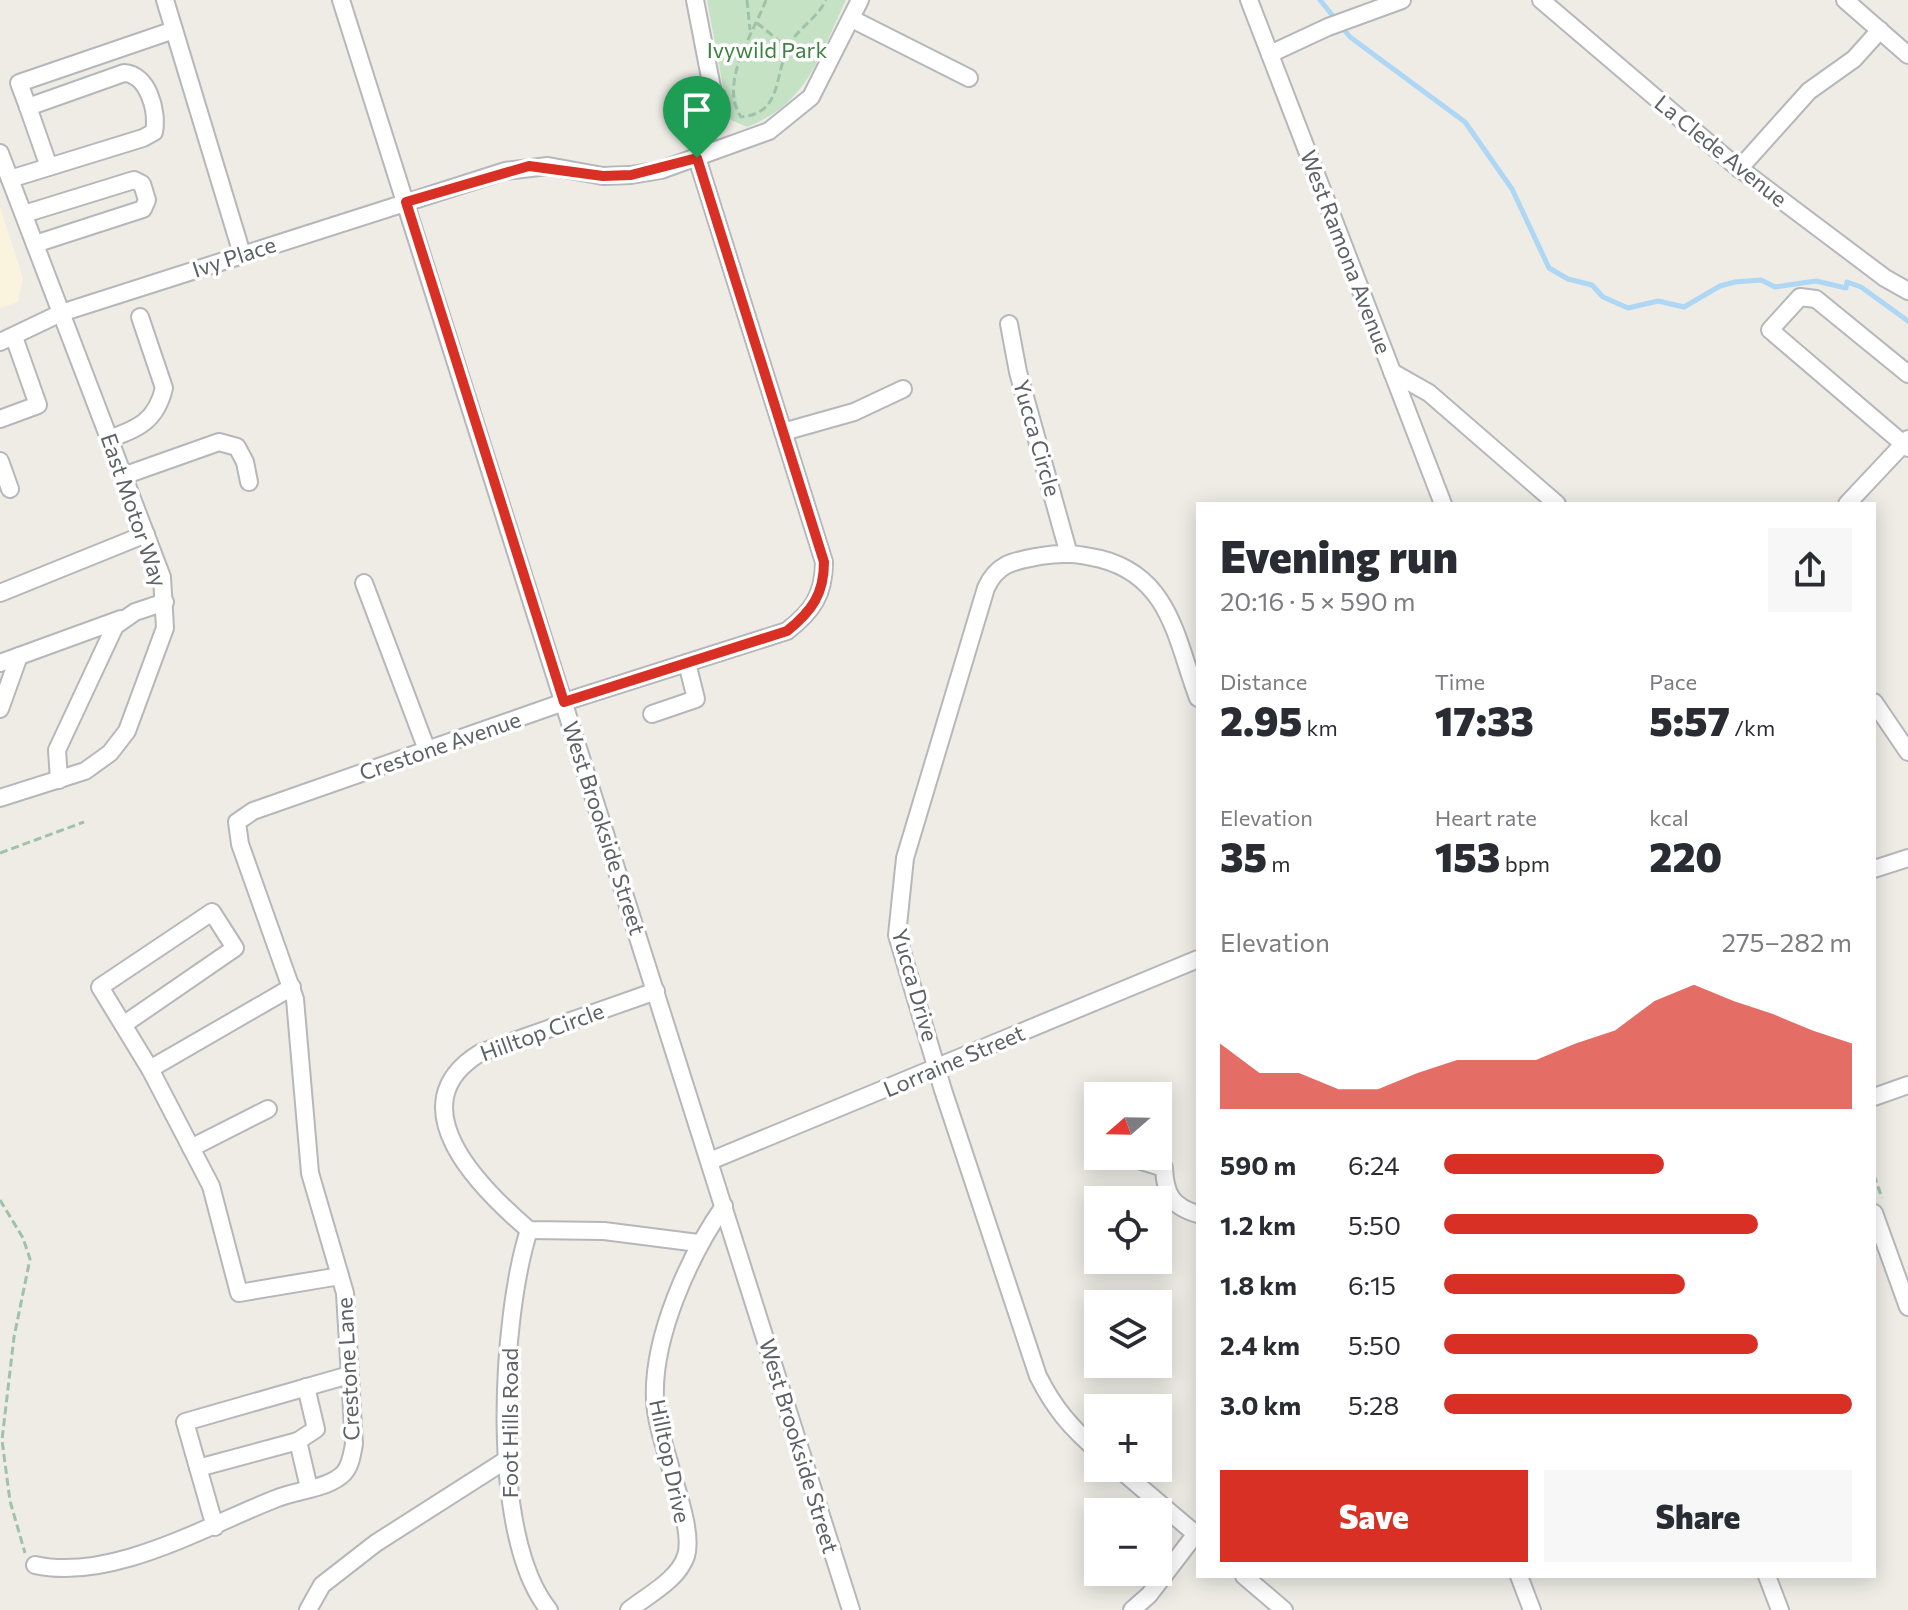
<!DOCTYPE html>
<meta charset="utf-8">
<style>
body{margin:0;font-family:Commissioner,sans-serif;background:#f7f7f7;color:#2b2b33;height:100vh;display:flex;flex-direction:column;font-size:30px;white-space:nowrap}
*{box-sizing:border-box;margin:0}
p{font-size:26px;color:#7c7c81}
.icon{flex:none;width:44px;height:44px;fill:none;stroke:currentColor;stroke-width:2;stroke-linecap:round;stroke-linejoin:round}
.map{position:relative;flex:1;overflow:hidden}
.side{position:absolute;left:1196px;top:502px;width:680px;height:1076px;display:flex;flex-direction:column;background:#fff;border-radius:0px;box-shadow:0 4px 20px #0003}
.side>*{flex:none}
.needle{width:52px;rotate:250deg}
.buttons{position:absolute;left:1084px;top:1082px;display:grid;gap:16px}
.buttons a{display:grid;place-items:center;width:88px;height:88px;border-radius:0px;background:#fff;box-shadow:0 4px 20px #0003;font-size:40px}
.pin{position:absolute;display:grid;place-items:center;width:68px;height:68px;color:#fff;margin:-82px -34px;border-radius:50% 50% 50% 0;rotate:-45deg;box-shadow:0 0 8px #0007}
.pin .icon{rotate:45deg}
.round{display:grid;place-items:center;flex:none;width:84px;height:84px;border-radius:0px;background:#f7f7f7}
.head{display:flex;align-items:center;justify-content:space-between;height:136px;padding:0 24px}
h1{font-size:44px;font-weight:800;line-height:60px}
.metrics{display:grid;grid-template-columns:repeat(3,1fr);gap:12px;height:136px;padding:8px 24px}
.metrics div{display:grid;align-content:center}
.metrics b{font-size:40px;font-weight:800}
.metrics small{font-size:22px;font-weight:400}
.metrics p{font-size:22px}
.chart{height:224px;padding:16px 24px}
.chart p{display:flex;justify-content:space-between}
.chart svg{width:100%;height:144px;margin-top:8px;fill:#d93025;opacity:.7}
.cta{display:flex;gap:16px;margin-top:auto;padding:16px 24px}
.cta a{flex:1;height:92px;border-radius:0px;background:#d93025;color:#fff;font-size:32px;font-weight:800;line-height:92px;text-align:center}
.cta a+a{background:#f7f7f7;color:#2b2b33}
ul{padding:0 24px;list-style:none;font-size:26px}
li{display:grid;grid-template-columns:128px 96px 1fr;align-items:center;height:60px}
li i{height:20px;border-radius:10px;background:#d93025}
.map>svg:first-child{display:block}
.commercial{fill:#faf4de}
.green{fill:#c5e2c5}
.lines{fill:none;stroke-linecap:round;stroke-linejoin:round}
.stream{stroke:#aed6f5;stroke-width:5}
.minor-casing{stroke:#b5b7ba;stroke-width:20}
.path{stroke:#9ec3a9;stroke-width:3;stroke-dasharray:8 4;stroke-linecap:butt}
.minor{stroke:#fff;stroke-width:16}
.route-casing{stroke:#fff;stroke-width:16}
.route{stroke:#d93025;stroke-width:10}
.labels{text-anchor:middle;stroke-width:7;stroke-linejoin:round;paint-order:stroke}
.park-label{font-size:22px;fill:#3f8143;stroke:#fff}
.street-label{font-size:22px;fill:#5d6064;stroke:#fff}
</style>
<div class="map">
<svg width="1908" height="1610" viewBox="0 0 1908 1610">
<rect width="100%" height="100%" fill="#eeece5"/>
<polygon class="commercial" points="0,207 23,278 18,302 0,308"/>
<path class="green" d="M707,0H846C820,54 808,104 747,127L729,119Z"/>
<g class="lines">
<polyline class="stream" points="1320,0 1350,37 1465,122 1512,189 1549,268 1568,279 1592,285 1603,297 1628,308 1658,301 1684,307 1720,286 1735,282 1761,280 1775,287 1816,281 1846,288 1847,282 1861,287 1908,321"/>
<g class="minor-casing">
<g id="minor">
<polyline points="165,0 242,254"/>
<polyline points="341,0 851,1610"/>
<polyline points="1249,0 1443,504"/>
<polyline points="1541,0 1731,162 1885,278 1908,291"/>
<polyline points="1845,0 1908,55"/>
<polyline points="852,19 969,78"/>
<polyline points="1270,54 1328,27 1402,0"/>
<polyline points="28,107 19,83 174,30"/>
<polyline points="0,153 162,577 165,628 127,731 110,753 85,771 0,798"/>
<polyline points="1739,169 1809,91 1854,59 1880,30"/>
<path d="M10,179L143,138L154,132C158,111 148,74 124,73L28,107L49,167"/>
<polyline points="24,214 134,180 142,184 147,200 143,209 35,244"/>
<polyline points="1009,324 1018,372 1068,551"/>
<polyline points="0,342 61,313 505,171 548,166 603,176 631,175 661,170 769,131 811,97 860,0"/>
<polyline points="1392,372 1429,393 1557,504"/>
<polyline points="1908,374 1816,299 1800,297 1770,330 1908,448"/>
<polyline points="0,419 38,405 14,337"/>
<polyline points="783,432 854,412 903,389"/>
<path d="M109,439C139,428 156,421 164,388L140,317"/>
<polyline points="0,461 10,489"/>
<polyline points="123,476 219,442 237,447 245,462 249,482"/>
<polyline points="1847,504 1908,439"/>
<polyline points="364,583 427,750"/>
<polyline points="0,593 146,534"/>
<polyline points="0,663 121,619"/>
<polyline points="1874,702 1908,752"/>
<polyline points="0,709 19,656"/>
<polyline points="652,714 696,699 687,663"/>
<polyline points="59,780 57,750 115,626 135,612 165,602"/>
<polyline points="1874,869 1908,858"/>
<polyline points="292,987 150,1069 211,1186 239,1293 340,1276"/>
<path d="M656,991L480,1053C395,1105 481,1189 529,1230L604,1231L698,1243"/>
<polyline points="123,1025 235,948 212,912 100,987 150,1069"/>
<polyline points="1874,1097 1908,1085"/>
<polyline points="191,1148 268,1109"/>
<path d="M1138,1160L1164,1168C1165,1194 1172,1207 1198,1214"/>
<polyline points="710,1161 1198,959"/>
<polyline points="1874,1213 1908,1307"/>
<path d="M529,1230C501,1317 488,1536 549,1610"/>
<polyline points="298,1441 316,1429 306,1387"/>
<path d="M1098,1451C1071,1428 1054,1408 1038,1376L943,1090L897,935L905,858L986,588C998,562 1015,561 1041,556C1064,552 1079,554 1101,559C1170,577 1176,639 1198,698"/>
<polyline points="198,1468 298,1441 309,1488"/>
<polyline points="1118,1468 1198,1536"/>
<polyline points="215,1527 185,1422 349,1375"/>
<path d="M35,1565C111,1582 206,1526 275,1499C295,1490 329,1489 344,1473C351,1465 352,1454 354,1444L345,1293L310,1173L295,999L240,844L237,822L253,811L564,702L787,631C813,611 824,594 824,562L697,158L713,121V93L695,0"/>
<polyline points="1244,1576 1284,1610"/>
<polyline points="1519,1576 1532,1610"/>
<polyline points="1767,1576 1780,1610"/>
<polyline points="308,1610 322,1585 376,1543 506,1460"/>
<path d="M629,1610C648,1595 678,1580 686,1556C693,1534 676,1488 670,1466C664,1444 656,1422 655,1400C652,1338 689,1256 724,1206"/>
<polyline points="1132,1610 1149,1595 1198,1531"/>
</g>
</g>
<g class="path">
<polyline points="747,0 750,30"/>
<path d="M766,0C754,33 718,82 741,117C784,113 773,74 790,44C799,27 816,20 826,0"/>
<polyline points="757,23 788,48"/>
<polyline points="0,853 84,822"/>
<polyline points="1874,1175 1882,1198"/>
<polyline points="0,1200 23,1238 30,1259 14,1337 2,1440 10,1501 25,1553"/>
</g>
<use href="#minor" class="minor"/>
</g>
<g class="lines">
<g class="route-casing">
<path id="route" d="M697,158L824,562C824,594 812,611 787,631L564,702L406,202L529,166L603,176L631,175Z"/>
</g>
<use href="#route" class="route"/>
</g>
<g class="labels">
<g class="park-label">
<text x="767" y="58">Ivywild Park</text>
</g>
<g class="street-label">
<text transform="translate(1721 151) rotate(39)" y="8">La Clede Avenue</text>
<text transform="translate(1346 252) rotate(69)" y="8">West Ramona Avenue</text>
<text transform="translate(234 257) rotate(-18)" y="8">Ivy Place</text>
<text transform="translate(1037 438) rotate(74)" y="8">Yucca Circle</text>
<text transform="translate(134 510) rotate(71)" y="8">East Motor Way</text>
<text transform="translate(440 746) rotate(-19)" y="8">Crestone Avenue</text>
<text transform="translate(604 828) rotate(72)" y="8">West Brookside Street</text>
<text transform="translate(915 985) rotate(74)" y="8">Yucca Drive</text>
<text transform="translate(542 1032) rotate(-20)" y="8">Hilltop Circle</text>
<text transform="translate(954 1061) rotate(-23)" y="8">Lorraine Street</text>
<text transform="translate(348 1369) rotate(-93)" y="8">Crestone Lane</text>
<text transform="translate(510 1423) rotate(-90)" y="8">Foot Hills Road</text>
<text transform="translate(799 1446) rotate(73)" y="8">West Brookside Street</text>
<text transform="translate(670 1461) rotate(78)" y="8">Hilltop Drive</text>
</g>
</g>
</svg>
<div class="buttons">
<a><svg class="needle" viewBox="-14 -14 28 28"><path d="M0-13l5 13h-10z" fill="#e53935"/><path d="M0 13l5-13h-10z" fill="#7c7c81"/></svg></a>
<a><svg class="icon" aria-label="locate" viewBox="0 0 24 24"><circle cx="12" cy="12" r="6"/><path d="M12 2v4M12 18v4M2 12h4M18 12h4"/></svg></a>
<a><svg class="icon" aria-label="layers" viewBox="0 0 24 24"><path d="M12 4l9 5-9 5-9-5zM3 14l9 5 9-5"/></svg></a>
<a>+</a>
<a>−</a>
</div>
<div class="pin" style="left:697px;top:158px;background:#1e9e55"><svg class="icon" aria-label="arrive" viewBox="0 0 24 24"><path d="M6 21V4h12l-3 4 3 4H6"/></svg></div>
<section class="side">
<div class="head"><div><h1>Evening run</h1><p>20:16 · 5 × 590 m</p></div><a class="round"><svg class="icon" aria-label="share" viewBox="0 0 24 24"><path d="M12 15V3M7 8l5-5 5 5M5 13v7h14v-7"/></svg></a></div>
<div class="metrics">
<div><p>Distance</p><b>2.95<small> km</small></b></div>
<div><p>Time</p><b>17:33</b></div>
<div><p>Pace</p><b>5:57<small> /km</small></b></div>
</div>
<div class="metrics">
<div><p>Elevation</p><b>35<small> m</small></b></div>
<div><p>Heart rate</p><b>153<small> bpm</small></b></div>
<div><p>kcal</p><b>220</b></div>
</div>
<div class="chart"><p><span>Elevation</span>275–282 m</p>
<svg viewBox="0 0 160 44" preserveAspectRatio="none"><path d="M0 44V24L10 33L20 33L30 38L40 38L50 33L60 29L70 29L80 29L90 24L100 20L110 11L120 6L130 11L140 15L150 20L160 24V44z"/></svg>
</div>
<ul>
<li><b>590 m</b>6:24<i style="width:54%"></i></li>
<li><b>1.2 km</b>5:50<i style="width:77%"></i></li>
<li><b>1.8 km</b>6:15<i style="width:59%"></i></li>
<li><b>2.4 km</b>5:50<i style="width:77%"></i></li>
<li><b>3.0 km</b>5:28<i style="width:100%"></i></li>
</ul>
<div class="cta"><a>Save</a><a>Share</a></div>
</section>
</div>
